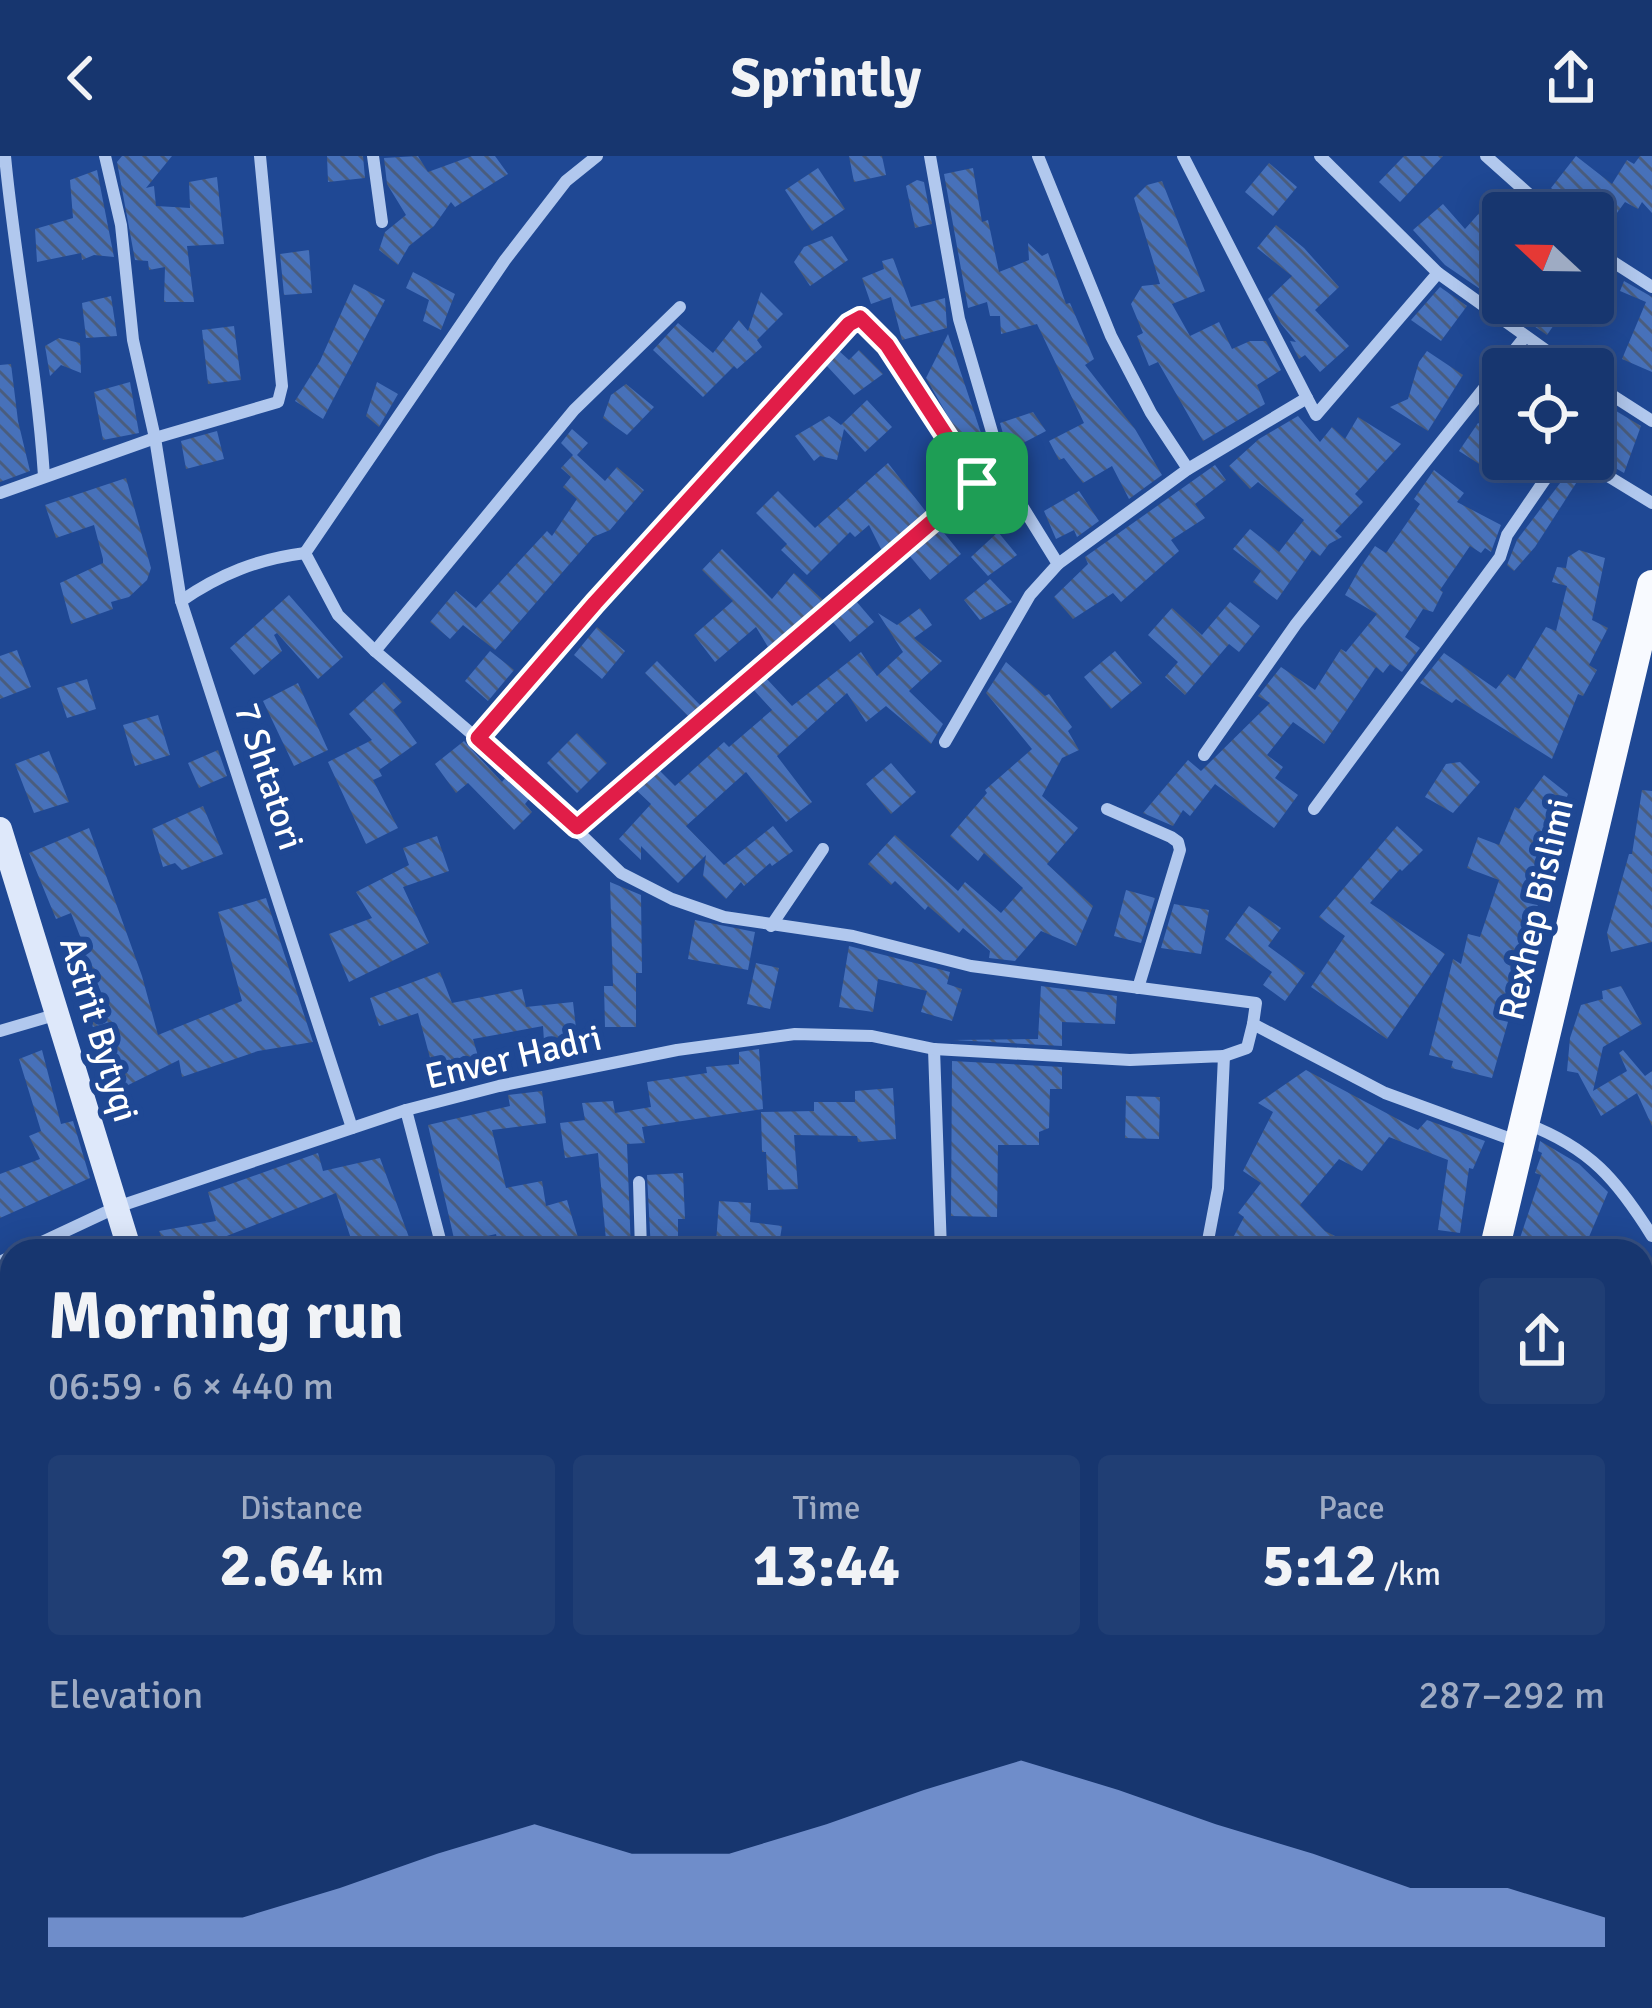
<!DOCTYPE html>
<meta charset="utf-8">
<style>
body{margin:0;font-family:Signika,sans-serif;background:#203e74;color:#f1f3f6;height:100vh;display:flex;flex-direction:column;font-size:45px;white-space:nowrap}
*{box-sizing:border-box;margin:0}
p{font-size:39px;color:#9eabc3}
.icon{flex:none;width:66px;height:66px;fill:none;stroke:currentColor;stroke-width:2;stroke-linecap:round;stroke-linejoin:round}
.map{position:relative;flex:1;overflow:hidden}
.panel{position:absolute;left:0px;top:1083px;width:1653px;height:771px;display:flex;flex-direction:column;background:#17366f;border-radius:36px 36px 0 0;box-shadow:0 6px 30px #0003,0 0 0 3px #365082}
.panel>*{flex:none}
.needle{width:78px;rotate:292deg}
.buttons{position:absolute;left:1482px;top:36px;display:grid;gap:24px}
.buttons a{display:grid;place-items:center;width:132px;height:132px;border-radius:12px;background:#17366f;box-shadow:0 6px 30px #0003,0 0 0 3px #365082;font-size:60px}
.pin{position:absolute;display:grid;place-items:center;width:102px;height:102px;color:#fff;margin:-51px;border-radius:24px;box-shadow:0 6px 18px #0006}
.round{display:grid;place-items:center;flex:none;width:126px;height:126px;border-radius:12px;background:#203e74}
.head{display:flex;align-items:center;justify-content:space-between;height:204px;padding:0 48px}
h1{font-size:66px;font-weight:700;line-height:90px}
.figures{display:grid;grid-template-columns:repeat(3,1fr);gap:18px;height:204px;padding:12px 48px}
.figures div{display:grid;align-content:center;border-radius:12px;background:#203e74;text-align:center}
.figures b{font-size:60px;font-weight:700}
.figures small{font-size:33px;font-weight:400}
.figures p{font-size:33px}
.chart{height:336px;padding:24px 48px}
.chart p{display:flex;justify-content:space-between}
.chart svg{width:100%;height:216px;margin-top:12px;fill:#95b2f1;opacity:.7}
header{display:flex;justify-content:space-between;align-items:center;height:156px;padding:0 48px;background:#17366f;font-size:54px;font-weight:700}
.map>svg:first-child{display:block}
.building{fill:url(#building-back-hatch)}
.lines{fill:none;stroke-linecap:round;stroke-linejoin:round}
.street{stroke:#b1c8ee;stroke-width:12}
.secondary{stroke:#dee8fa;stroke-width:24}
.primary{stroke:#f8faff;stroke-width:30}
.route-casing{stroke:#fff;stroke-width:24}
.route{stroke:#e11d48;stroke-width:15}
.labels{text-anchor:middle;stroke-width:12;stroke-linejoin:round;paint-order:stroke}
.street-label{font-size:36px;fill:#fff;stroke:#1f4894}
</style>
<header><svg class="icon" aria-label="back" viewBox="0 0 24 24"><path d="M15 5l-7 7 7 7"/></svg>Sprintly<svg class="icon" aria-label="share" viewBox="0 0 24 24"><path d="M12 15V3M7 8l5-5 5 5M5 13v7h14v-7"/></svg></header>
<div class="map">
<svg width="1652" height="1852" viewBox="0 0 1652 1852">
<defs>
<pattern id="building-back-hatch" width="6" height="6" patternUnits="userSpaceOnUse" patternTransform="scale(3)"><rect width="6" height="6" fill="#4771ba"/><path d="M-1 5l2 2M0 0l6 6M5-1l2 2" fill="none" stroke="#4a5d7e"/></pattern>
</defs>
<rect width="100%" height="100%" fill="#1f4894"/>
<g class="building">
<polygon points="122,0 172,0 146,32 154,30 156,50 190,52 189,26 217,21 224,88 187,90 194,146 164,146 165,111 149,114 148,105 135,104 117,6"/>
<polygon points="327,0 363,0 365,22 328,26"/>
<polygon points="418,0 428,16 472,0 495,0 508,18 455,51 451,46 434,70 409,90 398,109 379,94 385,76 406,59 387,28 384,2"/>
<polygon points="849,0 882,0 886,19 854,26"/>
<polygon points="1404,0 1443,0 1400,46 1379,26"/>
<polygon points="1576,0 1612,28 1627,4 1634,8 1640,0 1652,0 1652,57 1642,46 1638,53 1625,46 1597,84 1593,83 1593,57 1560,57 1567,44 1551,32"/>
<polygon points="1269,7 1297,31 1273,60 1245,36"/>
<polygon points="818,12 845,53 812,75 785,34"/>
<polygon points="973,12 982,66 988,64 999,116 1029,104 1028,87 1042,100 1048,97 1066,148 1070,147 1094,203 1085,209 1135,273 1162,319 1129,343 1112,310 1083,327 1064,302 1059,304 1049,285 1084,267 1037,168 1001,178 1000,160 990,160 987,146 968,152 944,18"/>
<polygon points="97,14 114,101 94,99 82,104 81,97 37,106 35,73 73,62 70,24"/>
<polygon points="917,24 924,26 932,68 915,72 906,30"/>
<polygon points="1162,25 1205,135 1172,148 1190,180 1219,166 1232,193 1250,185 1266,185 1281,214 1257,229 1265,248 1203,285 1158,206 1149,210 1137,180 1143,177 1131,148 1142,130 1160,128 1134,42 1147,29"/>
<polygon points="1443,48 1465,73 1481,55 1503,76 1503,147 1569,147 1547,179 1445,109 1413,74"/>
<polygon points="1276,69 1304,92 1339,131 1315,154 1349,190 1320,216 1305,199 1299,203 1290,185 1296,186 1281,168 1268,143 1292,120 1257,92"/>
<polygon points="832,80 848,104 810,130 794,106 804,91"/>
<polygon points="309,94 312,137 284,139 280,98"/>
<polygon points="893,102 911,151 945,142 947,172 902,184 891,141 871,148 862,122 884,113 882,105"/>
<polygon points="413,116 455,138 441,174 423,165 429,144 406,132"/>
<polygon points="1624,125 1652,141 1652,216 1622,203 1646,146 1620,135"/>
<polygon points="354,128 385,144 323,263 295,245 320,205"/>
<polygon points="1440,131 1467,150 1441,185 1411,164"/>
<polygon points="761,136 783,158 757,184 762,191 737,213 734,210 703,241 653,194 678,167 713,197 739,164 748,175"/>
<polygon points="111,140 117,180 86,182 82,147"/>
<polygon points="234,170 241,224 208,228 202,174"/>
<polygon points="948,178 981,277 962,285 926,222"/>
<polygon points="59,182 80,187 81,217 61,209 50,220 45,190"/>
<polygon points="859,194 883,218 854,239 826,209 839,195 849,204"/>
<polygon points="1427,195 1463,219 1428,275 1390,251 1408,243 1419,206"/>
<polygon points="11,208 18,265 30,315 0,326 0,209"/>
<polygon points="130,226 139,277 103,284 94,236"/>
<polygon points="377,226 398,238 379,271 366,260"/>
<polygon points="626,228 654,251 627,279 603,262 611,239"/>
<polygon points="1593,241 1641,270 1624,317 1593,299"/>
<polygon points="867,244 892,271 865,296 844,273 837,304 820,300 814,305 795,280 829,260 841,269"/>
<polygon points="1033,256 1046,275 1008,295 1000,267"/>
<polygon points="1298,260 1320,286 1332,271 1345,283 1358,261 1401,288 1355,338 1363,346 1335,375 1342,381 1329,388 1320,400 1312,394 1277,444 1253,426 1261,415 1233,393 1250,373 1279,396 1304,364 1258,326 1250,333 1229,310 1259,283"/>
<polygon points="1478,267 1503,281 1503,293 1487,313 1459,295"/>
<polygon points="572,273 588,287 577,299 605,325 617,311 644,334 610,374 593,381 495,494 463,469 450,483 430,466 456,435 476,452 547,375 552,380 577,343 563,331 571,321 561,312 573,299 561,287"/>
<polygon points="217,275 224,303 186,313 181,285"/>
<polygon points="888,307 927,357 882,395 869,369 855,381 850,376 807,419 781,394 787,388 756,357 778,335 815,372"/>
<polygon points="1215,309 1226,324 1195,348 1205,362 1171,384 1179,395 1121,446 1113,437 1073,463 1054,441 1088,408 1085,401"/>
<polygon points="1434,314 1464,337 1457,346 1501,369 1491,396 1485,392 1481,397 1470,390 1440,434 1443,436 1433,456 1423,453 1405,481 1420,492 1402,516 1390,508 1383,517 1376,511 1324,588 1293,566 1267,599 1283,611 1275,622 1298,639 1274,672 1215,628 1190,660 1183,654 1173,670 1143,657 1188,604 1201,615 1270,547 1258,540 1281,511 1315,534 1341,493 1346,496 1377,458 1345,439 1360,412 1375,390 1386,397 1420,348 1414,343"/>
<polygon points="1570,314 1580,321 1535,391 1514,415 1507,409 1517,384"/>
<polygon points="126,322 151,412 147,424 129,441 111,446 113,453 71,468 60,427 103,407 103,403 94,369 56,382 45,349"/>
<polygon points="1079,335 1099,365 1077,381 1074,374 1056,383 1044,355"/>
<polygon points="940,372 961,398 930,424 909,399"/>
<polygon points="998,376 1017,399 988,420 971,401"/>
<polygon points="722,393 772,443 794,417 823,444 768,491 756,471 715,506 694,479 733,445 702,414"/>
<polygon points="1579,394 1605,402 1592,464 1608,472 1589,509 1597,514 1583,540 1578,538 1552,603 1456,543 1452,547 1420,527 1444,497 1496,533 1508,518 1515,523 1546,471 1556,475 1567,430 1552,426 1557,411 1566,412 1568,401"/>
<polygon points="990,423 1012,446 980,464 964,444"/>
<polygon points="289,439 343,501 318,523 277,477 274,479 282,495 254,519 230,492"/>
<polygon points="856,445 874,466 850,486 832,465"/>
<polygon points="1230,446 1260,470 1239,496 1229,488 1185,539 1165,521 1178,506 1148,479 1172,452 1202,479"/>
<polygon points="920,452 932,469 914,482 942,505 909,535 943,568 931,588 886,550 866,566 847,537 777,600 812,646 786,666 746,616 686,670 724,709 773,670 793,695 772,710 770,707 744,730 741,726 726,743 703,720 706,699 678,727 641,690 641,704 619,683 651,648 636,634 659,614 675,630 724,586 729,591 772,554 753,533 766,522 792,550 861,496 877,520 903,496 878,457 897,469"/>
<polygon points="597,471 625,495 602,523 574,499"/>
<polygon points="17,494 31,531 0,543 0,500"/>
<polygon points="490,495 514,514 488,545 465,525"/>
<polygon points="1115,495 1142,527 1111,553 1084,521"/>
<polygon points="657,505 701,550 689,561 645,517"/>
<polygon points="1006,506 1045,540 1049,538 1072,571 1068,575 1079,594 1062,602 1042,640 1078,672 1047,708 1093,750 1076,790 1041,775 1015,805 989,802 990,795 963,772 959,777 928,750 925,754 895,725 891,729 868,708 895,679 958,735 965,726 1001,757 1023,732 984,697 978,705 950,680 987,637 985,634 1032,593 986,537"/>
<polygon points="87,523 96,553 67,562 57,532"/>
<polygon points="384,526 402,546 393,554 417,587 379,614 382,620 373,624 398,672 366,688 328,606 372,584 349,558"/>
<polygon points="298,527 328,594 294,610 263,545"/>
<polygon points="158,559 170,599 135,610 123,569"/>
<polygon points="577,577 607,607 577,637 547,607"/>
<polygon points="464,585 502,626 506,621 529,643 525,648 532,656 514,674 468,627 456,637 435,608"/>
<polygon points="218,594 227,620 199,632 188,607"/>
<polygon points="49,595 69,646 34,657 15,608"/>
<polygon points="1460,606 1480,626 1453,657 1425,641 1446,608"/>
<polygon points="891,607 916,636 891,658 866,628"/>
<polygon points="1544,619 1568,638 1541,712 1547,713 1536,756 1539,757 1492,922 1451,912 1453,905 1429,899 1453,803 1461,808 1468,778 1480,781 1499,724 1467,712 1478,681 1499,689 1515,651 1519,653"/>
<polygon points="1642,634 1652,635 1652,786 1611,796 1607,777 1629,698 1632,698"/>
<polygon points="203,650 223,698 182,714 175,707 163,711 152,673"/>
<polygon points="1397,670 1423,694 1402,715 1400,713 1370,747 1445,798 1387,883 1311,831 1345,780 1319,761"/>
<polygon points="89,672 142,820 158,879 242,845 218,756 266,742 313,886 258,895 182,921 179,904 108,939 89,854 106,848 89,807 71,815 64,796 83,788 71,757 56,763 29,697"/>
<polygon points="437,680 449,715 403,731 429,787 349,826 329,778 372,762 356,736 409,709 403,692"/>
<polygon points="610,726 641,739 642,817 636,817 636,871 605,871 604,830 613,830"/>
<polygon points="1126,734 1155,742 1141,787 1114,780"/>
<polygon points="1174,748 1209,754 1201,798 1161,792"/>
<polygon points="1249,750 1281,772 1268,790 1305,817 1285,845 1263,829 1272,816 1225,783"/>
<polygon points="695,764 755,776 748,814 688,803"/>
<polygon points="849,790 950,816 947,828 962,833 952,865 921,856 927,835 878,823 873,856 839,851"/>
<polygon points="756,807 779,812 770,853 747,848"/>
<polygon points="440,816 452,847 522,833 526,851 573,846 577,881 544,885 543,870 473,883 478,900 433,913 418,857 379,870 370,842"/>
<polygon points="1041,830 1117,840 1115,868 1062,866 1062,890 953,884 1038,883"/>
<polygon points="1621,830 1642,868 1603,891 1593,935 1627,915 1619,897 1623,894 1645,920 1652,915 1652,970 1637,937 1601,960 1578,917 1567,915 1570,882 1581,849 1603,843 1602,835"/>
<polygon points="759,893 763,953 642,971 645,987 627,988 631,1095 607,1095 598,997 565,1002 560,967 585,964 582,947 613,945 615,957 651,951 647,926 707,917 706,911 739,908 739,896"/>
<polygon points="42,894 61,968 73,965 90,1022 0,1062 0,1018 40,1003 29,980 41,975 19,903"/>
<polygon points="952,905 1062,911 1062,933 1050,933 1049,972 1039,976 1039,989 998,989 997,1061 951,1060"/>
<polygon points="1306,914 1418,974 1427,964 1485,985 1473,1013 1469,1012 1460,1077 1438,1074 1448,1004 1389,981 1362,1015 1339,1003 1300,1049 1325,1075 1365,1095 1226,1095 1244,1061 1238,1057 1261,1027 1243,1015 1273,956 1258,947"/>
<polygon points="893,932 896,983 858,986 857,980 794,979 798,1033 768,1034 766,996 762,996 761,956 814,955 814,946 855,946 855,935"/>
<polygon points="542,935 546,967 492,974 506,1032 542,1025 546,1050 567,1044 582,1095 500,1095 496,1078 455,1087 428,969 510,950 508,939"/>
<polygon points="1126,940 1160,941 1159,983 1125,982"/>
<polygon points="1540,985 1579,1008 1608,1036 1583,1095 1549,1095 1519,1085 1541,1019 1535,1017 1542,997 1538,995"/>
<polygon points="318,997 323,1015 380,1002 414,1095 355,1095 336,1037 214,1085 216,1095 167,1095 159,1075 216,1065 208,1036"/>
<polygon points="683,1017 685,1063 678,1063 678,1095 651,1095 647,1019"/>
<polygon points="719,1045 751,1047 750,1066 782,1070 778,1095 748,1095 749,1090 716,1087"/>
</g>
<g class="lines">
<g class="street">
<path d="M5,0C15,107 37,213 44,320"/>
<polyline points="105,0 121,69 133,184 155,282 181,445 352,972"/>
<polyline points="373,0 382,66"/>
<polyline points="930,0 959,163 1006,324"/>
<polyline points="1038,0 1111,180 1151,257 1188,313"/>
<polyline points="1183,0 1307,242"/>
<polyline points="1320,0 1438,117"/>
<polyline points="1486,0 1550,57"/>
<polyline points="1593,93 1652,131"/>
<polyline points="1593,227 1652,265"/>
<polyline points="1580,303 1652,347"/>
<polyline points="0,337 155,282 278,246 282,230 260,0"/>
<polyline points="305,397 338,459 375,495 514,614 621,717 672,743 724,761 853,780 971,810 1256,847 1253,868 1385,937 1519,986"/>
<polyline points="305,397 505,104 566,25 597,0"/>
<polyline points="1058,408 1188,313 1307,242 1316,259 1438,117 1572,213"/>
<path d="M181,445C220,418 258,403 305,397"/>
<polyline points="375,495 574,254 680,151"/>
<polyline points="478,582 594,447 849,168 860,162 887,189 977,327"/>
<polyline points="1204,599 1296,468 1524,182"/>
<polyline points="1107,653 1171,681 1178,686 1180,694 1138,832"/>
<polyline points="1314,653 1500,401 1507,379 1559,303"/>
<polyline points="577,671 977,327 987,321 1006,324 1058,408 1030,439 945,586"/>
<polyline points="771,770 823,693"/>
<polyline points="0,875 58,858"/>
<polyline points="934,893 941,1095"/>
<polyline points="1224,900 1247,892 1253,868"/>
<polyline points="406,954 443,1095"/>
<path d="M1527,968C1590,992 1617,1024 1652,1080"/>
<polyline points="639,1026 641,1095"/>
<polyline points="23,1095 117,1051 406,954 499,930 677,894 795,878 872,880 934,893 1130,904 1224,900 1218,1032 1206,1095"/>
<polyline points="0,1106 12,1100"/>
<polyline points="0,1304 12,1297"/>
<polyline points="1641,1453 1652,1447"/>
<polyline points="1641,1682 1652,1677"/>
<polyline points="92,1842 92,1852"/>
<polyline points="814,1852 820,1842"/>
<polyline points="1183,1852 1205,1842"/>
<polyline points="1599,1852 1652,1842"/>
</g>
<g class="secondary">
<polyline points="0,673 130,1095"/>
<polyline points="359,1842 362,1852"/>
</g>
<g class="primary">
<polyline points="1494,1095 1652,429"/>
<polyline points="1319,1852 1320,1842"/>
</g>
</g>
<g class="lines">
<g class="route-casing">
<polygon id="route" points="860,162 887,189 977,327 577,671 478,582 595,447 849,168"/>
</g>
<use href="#route" class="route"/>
</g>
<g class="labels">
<g class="street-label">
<text transform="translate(270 620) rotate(72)" y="13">7 Shtatori</text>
<text transform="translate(1535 753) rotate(-77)" y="13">Rexhep Bislimi</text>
<text transform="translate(100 873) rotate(73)" y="13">Astrit Bytyqi</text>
<text transform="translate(513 900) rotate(-13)" y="13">Enver Hadri</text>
</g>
</g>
</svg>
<div class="buttons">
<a><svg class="needle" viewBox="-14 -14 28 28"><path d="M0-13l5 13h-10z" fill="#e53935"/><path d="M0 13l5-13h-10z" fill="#9eabc3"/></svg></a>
<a><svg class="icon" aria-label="locate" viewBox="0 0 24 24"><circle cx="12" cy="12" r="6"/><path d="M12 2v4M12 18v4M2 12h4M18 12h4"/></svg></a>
</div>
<div class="pin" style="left:977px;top:327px;background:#1e9e55"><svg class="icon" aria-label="arrive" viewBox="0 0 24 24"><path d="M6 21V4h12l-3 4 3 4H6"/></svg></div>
<section class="panel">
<div class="head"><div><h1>Morning run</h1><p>06:59 · 6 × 440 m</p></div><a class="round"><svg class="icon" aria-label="share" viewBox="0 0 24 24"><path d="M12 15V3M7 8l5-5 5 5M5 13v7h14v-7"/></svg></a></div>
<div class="figures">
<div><p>Distance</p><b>2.64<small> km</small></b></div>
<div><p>Time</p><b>13:44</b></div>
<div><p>Pace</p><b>5:12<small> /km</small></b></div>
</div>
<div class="chart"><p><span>Elevation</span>287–292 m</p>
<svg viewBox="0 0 160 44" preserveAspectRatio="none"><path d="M0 44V38L10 38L20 38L30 32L40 25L50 19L60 25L70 25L80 19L90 12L100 6L110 12L120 19L130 25L140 32L150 32L160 38V44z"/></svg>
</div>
</section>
</div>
